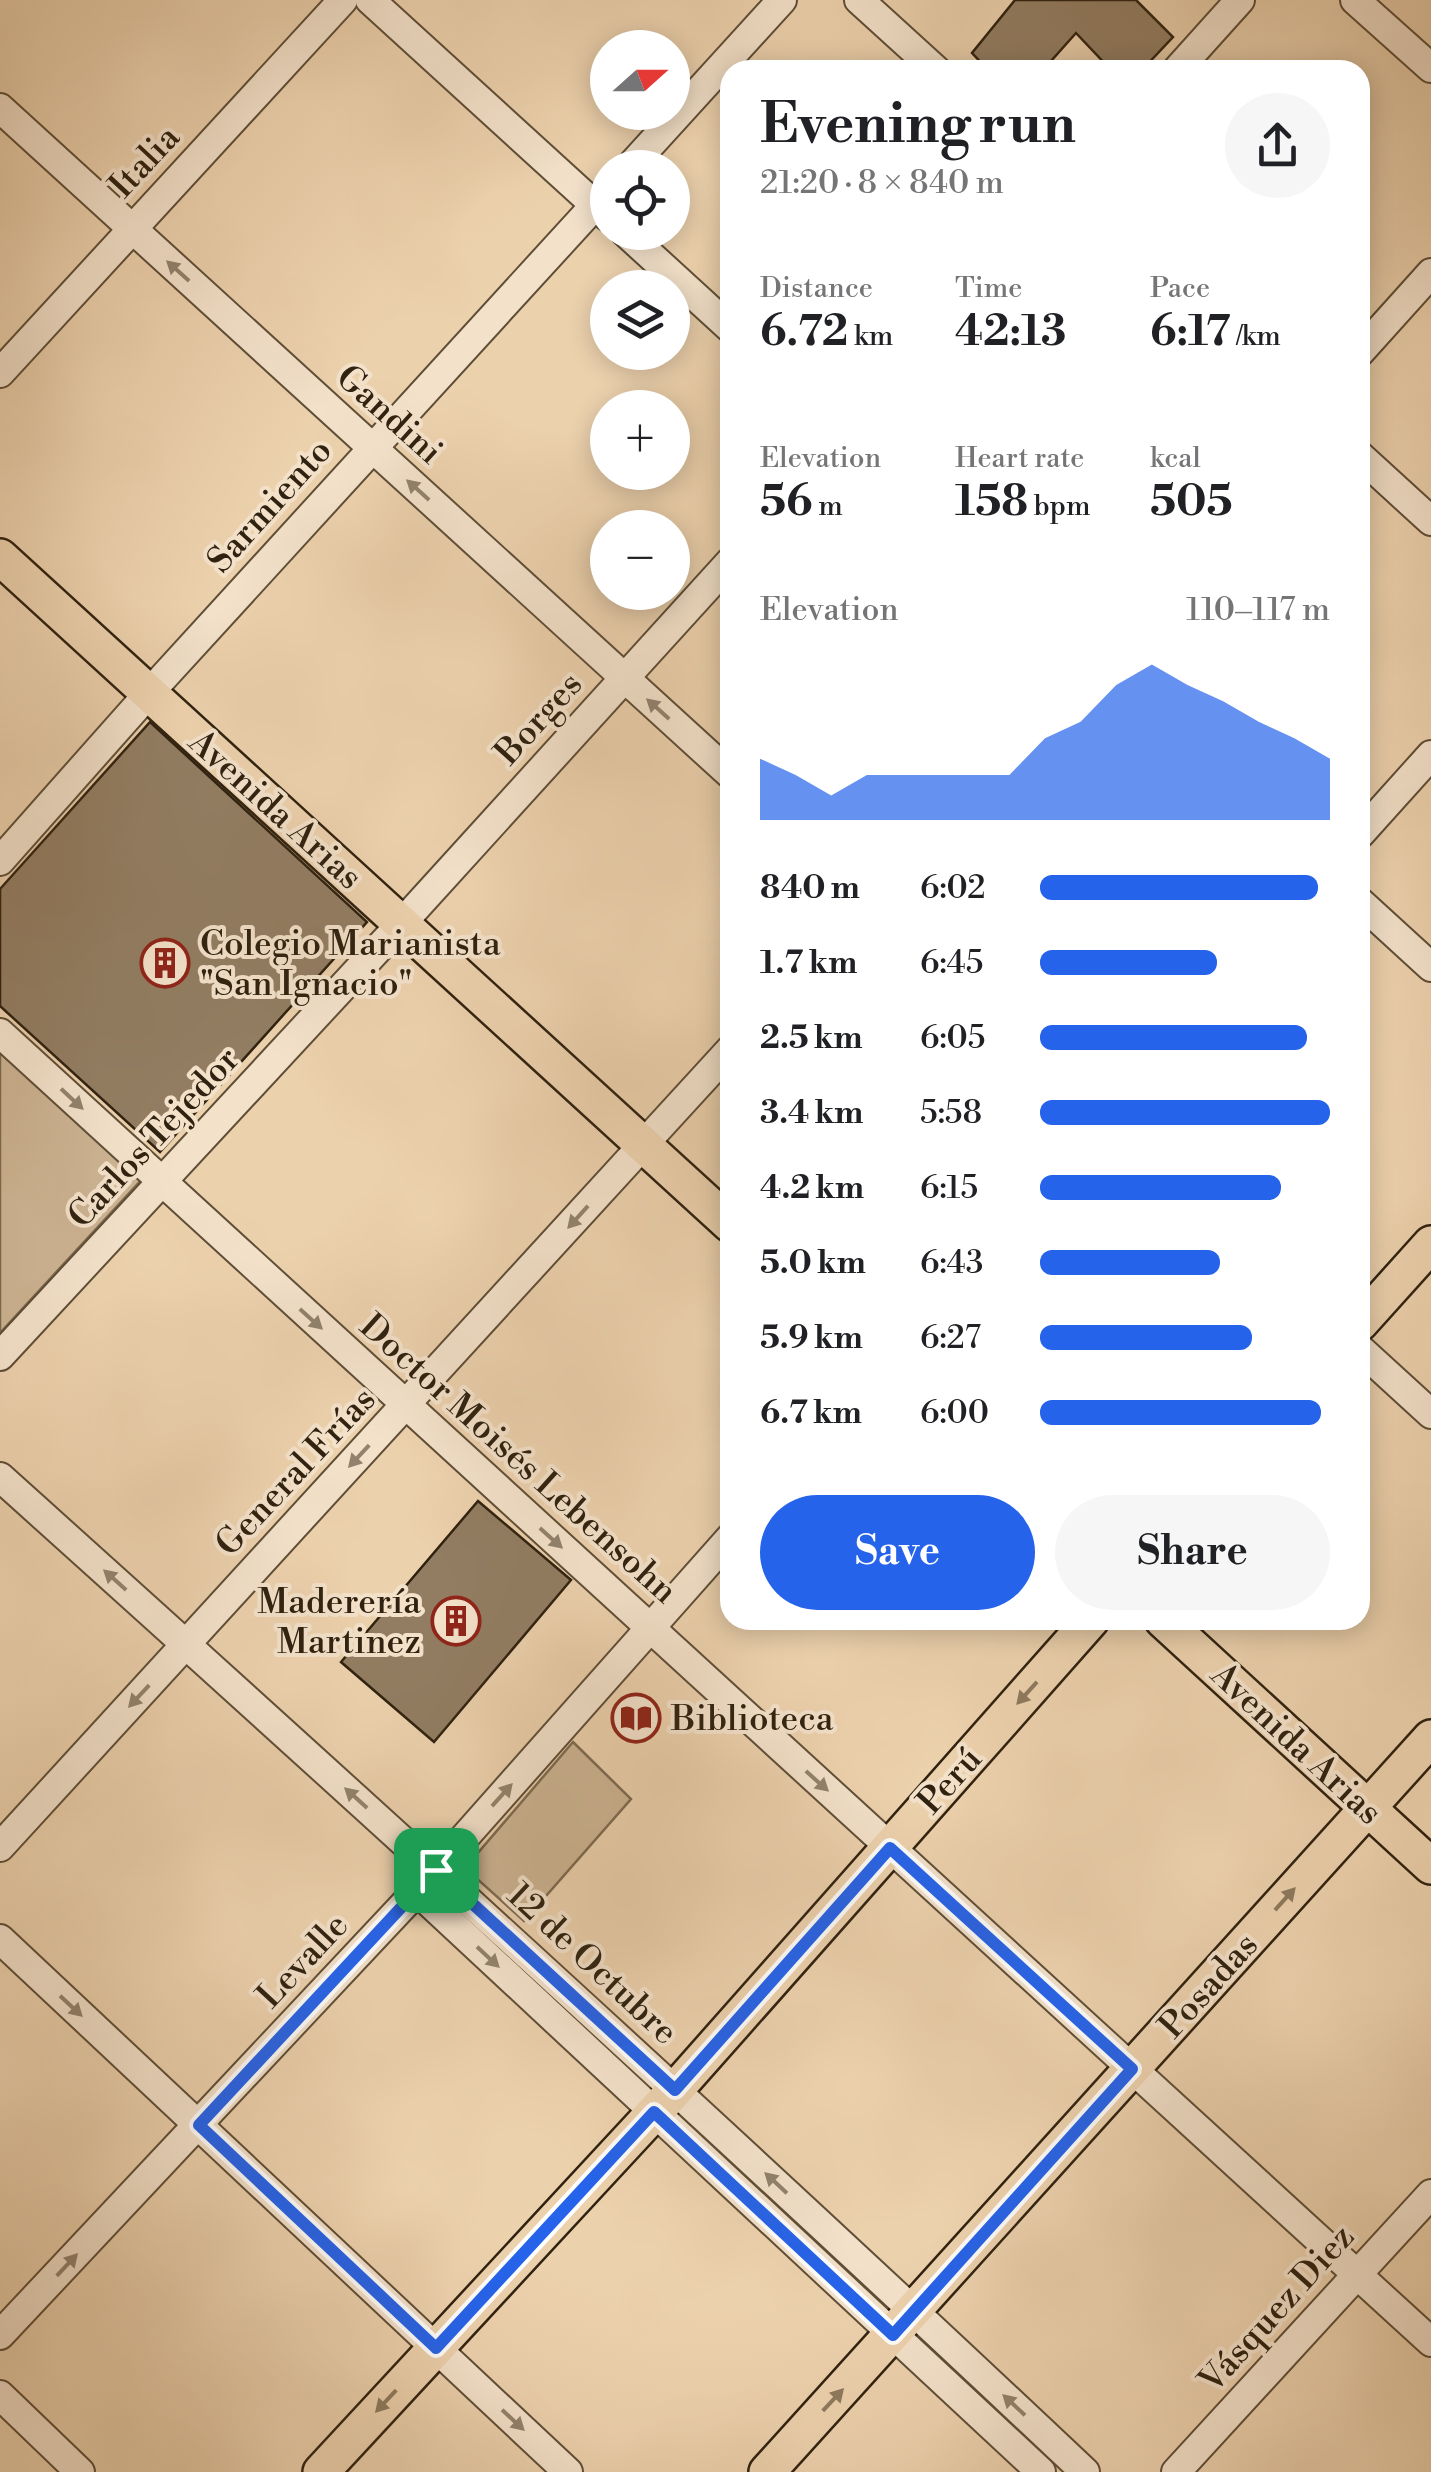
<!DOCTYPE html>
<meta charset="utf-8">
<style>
body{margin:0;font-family:"Libre Bodoni",serif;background:#f6f6f6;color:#202124;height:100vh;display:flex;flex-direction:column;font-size:38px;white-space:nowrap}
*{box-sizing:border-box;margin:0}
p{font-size:32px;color:#757577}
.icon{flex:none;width:55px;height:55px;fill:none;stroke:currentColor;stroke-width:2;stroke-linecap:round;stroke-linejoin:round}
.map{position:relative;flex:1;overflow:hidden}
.details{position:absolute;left:720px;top:60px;width:650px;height:1570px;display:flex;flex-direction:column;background:#fff;border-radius:30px;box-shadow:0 5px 25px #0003}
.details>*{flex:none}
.needle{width:65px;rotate:69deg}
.buttons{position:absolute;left:590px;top:30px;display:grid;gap:20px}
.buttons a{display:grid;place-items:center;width:100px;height:100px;border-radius:50%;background:#fff;box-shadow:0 5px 25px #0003;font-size:50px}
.pin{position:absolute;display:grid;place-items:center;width:85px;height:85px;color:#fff;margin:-42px;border-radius:20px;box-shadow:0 5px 15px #0006}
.round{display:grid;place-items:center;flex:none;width:105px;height:105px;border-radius:52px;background:#f6f6f6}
.overview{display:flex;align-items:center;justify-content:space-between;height:170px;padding:0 40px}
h1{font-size:55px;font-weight:700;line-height:75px}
.figures{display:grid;grid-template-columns:repeat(3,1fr);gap:15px;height:170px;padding:10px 40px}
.figures div{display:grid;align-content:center}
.figures b{font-size:42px;font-weight:700}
.figures small{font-size:28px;font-weight:400}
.figures p{font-size:28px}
.chart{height:280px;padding:20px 40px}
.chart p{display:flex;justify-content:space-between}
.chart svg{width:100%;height:180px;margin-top:10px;fill:#2563eb;opacity:.7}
.action{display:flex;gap:20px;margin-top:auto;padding:20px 40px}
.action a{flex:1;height:115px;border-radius:60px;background:#2563eb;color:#fff;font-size:40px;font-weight:700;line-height:115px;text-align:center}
.action a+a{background:#f6f6f6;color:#202124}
ul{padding:0 40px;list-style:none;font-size:32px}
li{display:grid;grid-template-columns:160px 120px 1fr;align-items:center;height:75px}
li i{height:25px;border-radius:12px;background:#2563eb}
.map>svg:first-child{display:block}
.green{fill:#ccb392;stroke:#7e6a51;stroke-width:2.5}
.building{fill:#927d62;stroke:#302210;stroke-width:2.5}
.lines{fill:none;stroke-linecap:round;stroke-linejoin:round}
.minor-casing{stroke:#5f4e37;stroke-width:32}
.major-casing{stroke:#302210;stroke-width:40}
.minor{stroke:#f3e1ca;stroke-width:28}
.major{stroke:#ecd1ad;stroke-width:35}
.oneway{fill:#92826d}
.oneway2{fill:#8e7a5e}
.route-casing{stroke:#fff;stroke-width:20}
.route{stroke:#2563eb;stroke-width:12}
.labels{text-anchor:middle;stroke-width:8;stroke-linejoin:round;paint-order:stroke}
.street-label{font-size:35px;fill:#302210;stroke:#f3e1ca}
.poi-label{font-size:35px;fill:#302210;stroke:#f3e1ca;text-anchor:start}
</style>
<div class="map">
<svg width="1431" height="2472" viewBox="0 0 1431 2472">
<rect width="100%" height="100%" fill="#ecd1ad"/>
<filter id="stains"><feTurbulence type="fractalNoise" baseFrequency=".002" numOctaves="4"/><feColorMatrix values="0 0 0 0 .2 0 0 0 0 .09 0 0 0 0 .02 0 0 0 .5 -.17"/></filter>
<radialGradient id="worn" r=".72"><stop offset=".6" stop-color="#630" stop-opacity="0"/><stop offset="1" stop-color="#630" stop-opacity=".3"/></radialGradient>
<g class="green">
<polygon points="0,1046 144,1177 0,1333"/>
<polygon points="573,1742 631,1799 524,1921 465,1868"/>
</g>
<g class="building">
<polygon points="1015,0 1136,0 1173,37 1142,70 1111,70 1076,33 1043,70 988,70 972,53"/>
<polygon points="150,722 367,922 160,1152 0,1006 0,889"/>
<polygon points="478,1501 571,1580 434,1742 341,1662"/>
</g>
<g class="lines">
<g class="minor-casing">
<g id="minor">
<polyline points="370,0 608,217"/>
<polyline points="859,0 936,70"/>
<polyline points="1355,0 1431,68"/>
<polyline points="1177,70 1240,0"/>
<polyline points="0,108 730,774"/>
<polyline points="629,168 782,0"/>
<polyline points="625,232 730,328"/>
<polyline points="1360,352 1431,273"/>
<polyline points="0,373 343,0"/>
<polyline points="1360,456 1431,521"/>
<polyline points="1360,834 1431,755"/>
<polyline points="0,861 149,693 608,191"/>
<polyline points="1360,902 1431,967"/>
<polyline points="0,1033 1431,2342"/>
<polyline points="1360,1349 1431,1414"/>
<polyline points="0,1356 401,924 730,562"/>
<path d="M0,1477C365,1805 728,2135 1085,2472"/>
<polyline points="0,1847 730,1050"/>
<polyline points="417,1891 1041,2472"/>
<polyline points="0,1939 568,2472"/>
<polyline points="0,2335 417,1891 730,1538"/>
<polyline points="0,2395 80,2472"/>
<polyline points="1176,2472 1431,2194"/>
</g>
</g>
<g class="major-casing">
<g id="major">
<polyline points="0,557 730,1224"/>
<polyline points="1360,1323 1431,1244"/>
<polyline points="1163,1620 1431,1866"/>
<polyline points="321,2472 675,2090 1091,1620"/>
<polyline points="767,2472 1431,1738"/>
</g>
</g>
<use href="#minor" class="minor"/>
<use href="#major" class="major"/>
</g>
<defs><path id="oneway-solid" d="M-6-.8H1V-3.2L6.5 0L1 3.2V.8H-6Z" transform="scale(2.5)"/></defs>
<g class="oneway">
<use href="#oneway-solid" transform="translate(178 271) rotate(-138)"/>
<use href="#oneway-solid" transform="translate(418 490) rotate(-138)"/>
<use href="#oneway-solid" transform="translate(658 709) rotate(-138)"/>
<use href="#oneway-solid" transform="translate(72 1099) rotate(43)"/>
<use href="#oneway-solid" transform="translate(578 1217) rotate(132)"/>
<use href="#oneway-solid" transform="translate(311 1319) rotate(42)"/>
<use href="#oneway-solid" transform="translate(359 1456) rotate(133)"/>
<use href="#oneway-solid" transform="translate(551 1538) rotate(42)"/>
<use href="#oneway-solid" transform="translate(115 1580) rotate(-138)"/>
<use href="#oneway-solid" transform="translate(139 1696) rotate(133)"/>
<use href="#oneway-solid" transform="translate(817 1781) rotate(42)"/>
<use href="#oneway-solid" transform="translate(502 1795) rotate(-48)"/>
<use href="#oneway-solid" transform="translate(356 1798) rotate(-138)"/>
<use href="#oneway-solid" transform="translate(488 1957) rotate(43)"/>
<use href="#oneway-solid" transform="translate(71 2006) rotate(43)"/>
<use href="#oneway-solid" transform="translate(776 2183) rotate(-137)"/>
<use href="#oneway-solid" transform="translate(67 2265) rotate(-47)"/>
<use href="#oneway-solid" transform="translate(1014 2405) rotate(-137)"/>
<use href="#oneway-solid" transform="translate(513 2420) rotate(43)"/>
</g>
<g class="oneway2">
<use href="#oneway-solid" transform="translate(1027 1693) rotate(132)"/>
<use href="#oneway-solid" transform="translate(1285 1899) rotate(-48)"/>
<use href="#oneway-solid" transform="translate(833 2400) rotate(-47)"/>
<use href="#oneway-solid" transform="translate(386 2401) rotate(133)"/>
</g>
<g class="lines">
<g class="route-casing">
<polygon id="route" points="890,1848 1132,2069 893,2335 654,2112 436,2348 199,2125 436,1870 675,2090"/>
</g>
<use href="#route" class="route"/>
</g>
<defs>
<g id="building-ring" transform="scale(2.5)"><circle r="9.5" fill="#f3e1ca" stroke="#8f2418" stroke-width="1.5"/><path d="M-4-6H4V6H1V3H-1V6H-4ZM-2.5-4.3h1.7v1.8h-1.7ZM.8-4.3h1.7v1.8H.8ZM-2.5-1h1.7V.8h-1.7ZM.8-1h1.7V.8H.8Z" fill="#8f2418"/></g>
<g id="library-ring" transform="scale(2.5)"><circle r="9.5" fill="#f3e1ca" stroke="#8f2418" stroke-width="1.5"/><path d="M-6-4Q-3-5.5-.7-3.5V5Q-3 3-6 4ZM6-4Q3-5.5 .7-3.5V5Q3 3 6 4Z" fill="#8f2418"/></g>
</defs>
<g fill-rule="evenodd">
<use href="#building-ring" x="165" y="963"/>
<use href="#building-ring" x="456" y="1621"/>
<use href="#library-ring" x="636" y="1718"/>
</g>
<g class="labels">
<g class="street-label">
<text transform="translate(144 161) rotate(-47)" y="12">Italia</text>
<text transform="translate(390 414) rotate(42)" y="12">Gandini</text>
<text transform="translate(269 505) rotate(-48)" y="12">Sarmiento</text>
<text transform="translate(538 718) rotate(-48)" y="12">Borges</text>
<text transform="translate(276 809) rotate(42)" y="12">Avenida Arias</text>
<text transform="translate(153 1137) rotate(-47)" y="12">Carlos Tejedor</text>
<text transform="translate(519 1458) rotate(42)" y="12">Doctor Moisés Lebensohn</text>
<text transform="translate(295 1471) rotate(-47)" y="12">General Frías</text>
<text transform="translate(1297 1743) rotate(43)" y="12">Avenida Arias</text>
<text transform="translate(949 1780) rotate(-48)" y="12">Perú</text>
<text transform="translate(302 1960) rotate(-47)" y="12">Levalle</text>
<text transform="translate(593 1963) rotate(43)" y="12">12 de Octubre</text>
<text transform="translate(1208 1985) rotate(-48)" y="12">Posadas</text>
<text transform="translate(1276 2308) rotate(-48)" y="12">Vásquez Diez</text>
</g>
<g class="poi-label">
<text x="200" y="955">Colegio Marianista<tspan x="200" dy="40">"San Ignacio"</tspan></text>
<text x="421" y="1613" text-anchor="end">Maderería<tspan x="421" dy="40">Martinez</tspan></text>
<text x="671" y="1730">Biblioteca</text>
</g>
</g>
<rect width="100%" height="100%" filter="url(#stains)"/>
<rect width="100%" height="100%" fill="url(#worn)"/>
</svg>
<div class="buttons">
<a><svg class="needle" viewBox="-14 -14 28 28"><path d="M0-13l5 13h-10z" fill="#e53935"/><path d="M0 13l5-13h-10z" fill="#757577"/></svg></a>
<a><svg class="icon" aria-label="locate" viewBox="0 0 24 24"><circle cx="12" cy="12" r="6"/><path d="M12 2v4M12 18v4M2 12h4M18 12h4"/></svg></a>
<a><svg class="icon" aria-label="layers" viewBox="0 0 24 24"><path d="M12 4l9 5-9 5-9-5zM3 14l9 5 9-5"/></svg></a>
<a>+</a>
<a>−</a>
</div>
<div class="pin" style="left:436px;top:1870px;background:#1e9e55"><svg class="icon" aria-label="arrive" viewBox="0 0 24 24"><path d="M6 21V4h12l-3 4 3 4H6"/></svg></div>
<section class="details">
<div class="overview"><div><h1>Evening run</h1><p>21:20 · 8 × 840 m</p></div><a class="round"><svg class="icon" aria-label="share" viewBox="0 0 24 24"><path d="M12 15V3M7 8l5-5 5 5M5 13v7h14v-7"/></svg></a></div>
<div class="figures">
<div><p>Distance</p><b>6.72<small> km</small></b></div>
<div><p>Time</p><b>42:13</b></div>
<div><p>Pace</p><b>6:17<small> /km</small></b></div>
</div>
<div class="figures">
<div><p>Elevation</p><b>56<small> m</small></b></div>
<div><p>Heart rate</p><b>158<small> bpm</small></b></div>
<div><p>kcal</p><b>505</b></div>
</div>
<div class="chart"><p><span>Elevation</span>110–117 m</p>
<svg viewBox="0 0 160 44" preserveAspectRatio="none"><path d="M0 44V29L10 33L20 38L30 33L40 33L50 33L60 33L70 33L80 24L90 20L100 11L110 6L120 11L130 15L140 20L150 24L160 29V44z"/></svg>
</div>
<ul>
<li><b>840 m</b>6:02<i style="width:96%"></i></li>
<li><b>1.7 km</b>6:45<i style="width:61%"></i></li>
<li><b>2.5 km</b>6:05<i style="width:92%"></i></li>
<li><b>3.4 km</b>5:58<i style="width:100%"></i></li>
<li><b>4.2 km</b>6:15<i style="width:83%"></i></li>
<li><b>5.0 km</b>6:43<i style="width:62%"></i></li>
<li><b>5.9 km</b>6:27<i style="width:73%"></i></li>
<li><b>6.7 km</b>6:00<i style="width:97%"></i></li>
</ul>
<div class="action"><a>Save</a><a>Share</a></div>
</section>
</div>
